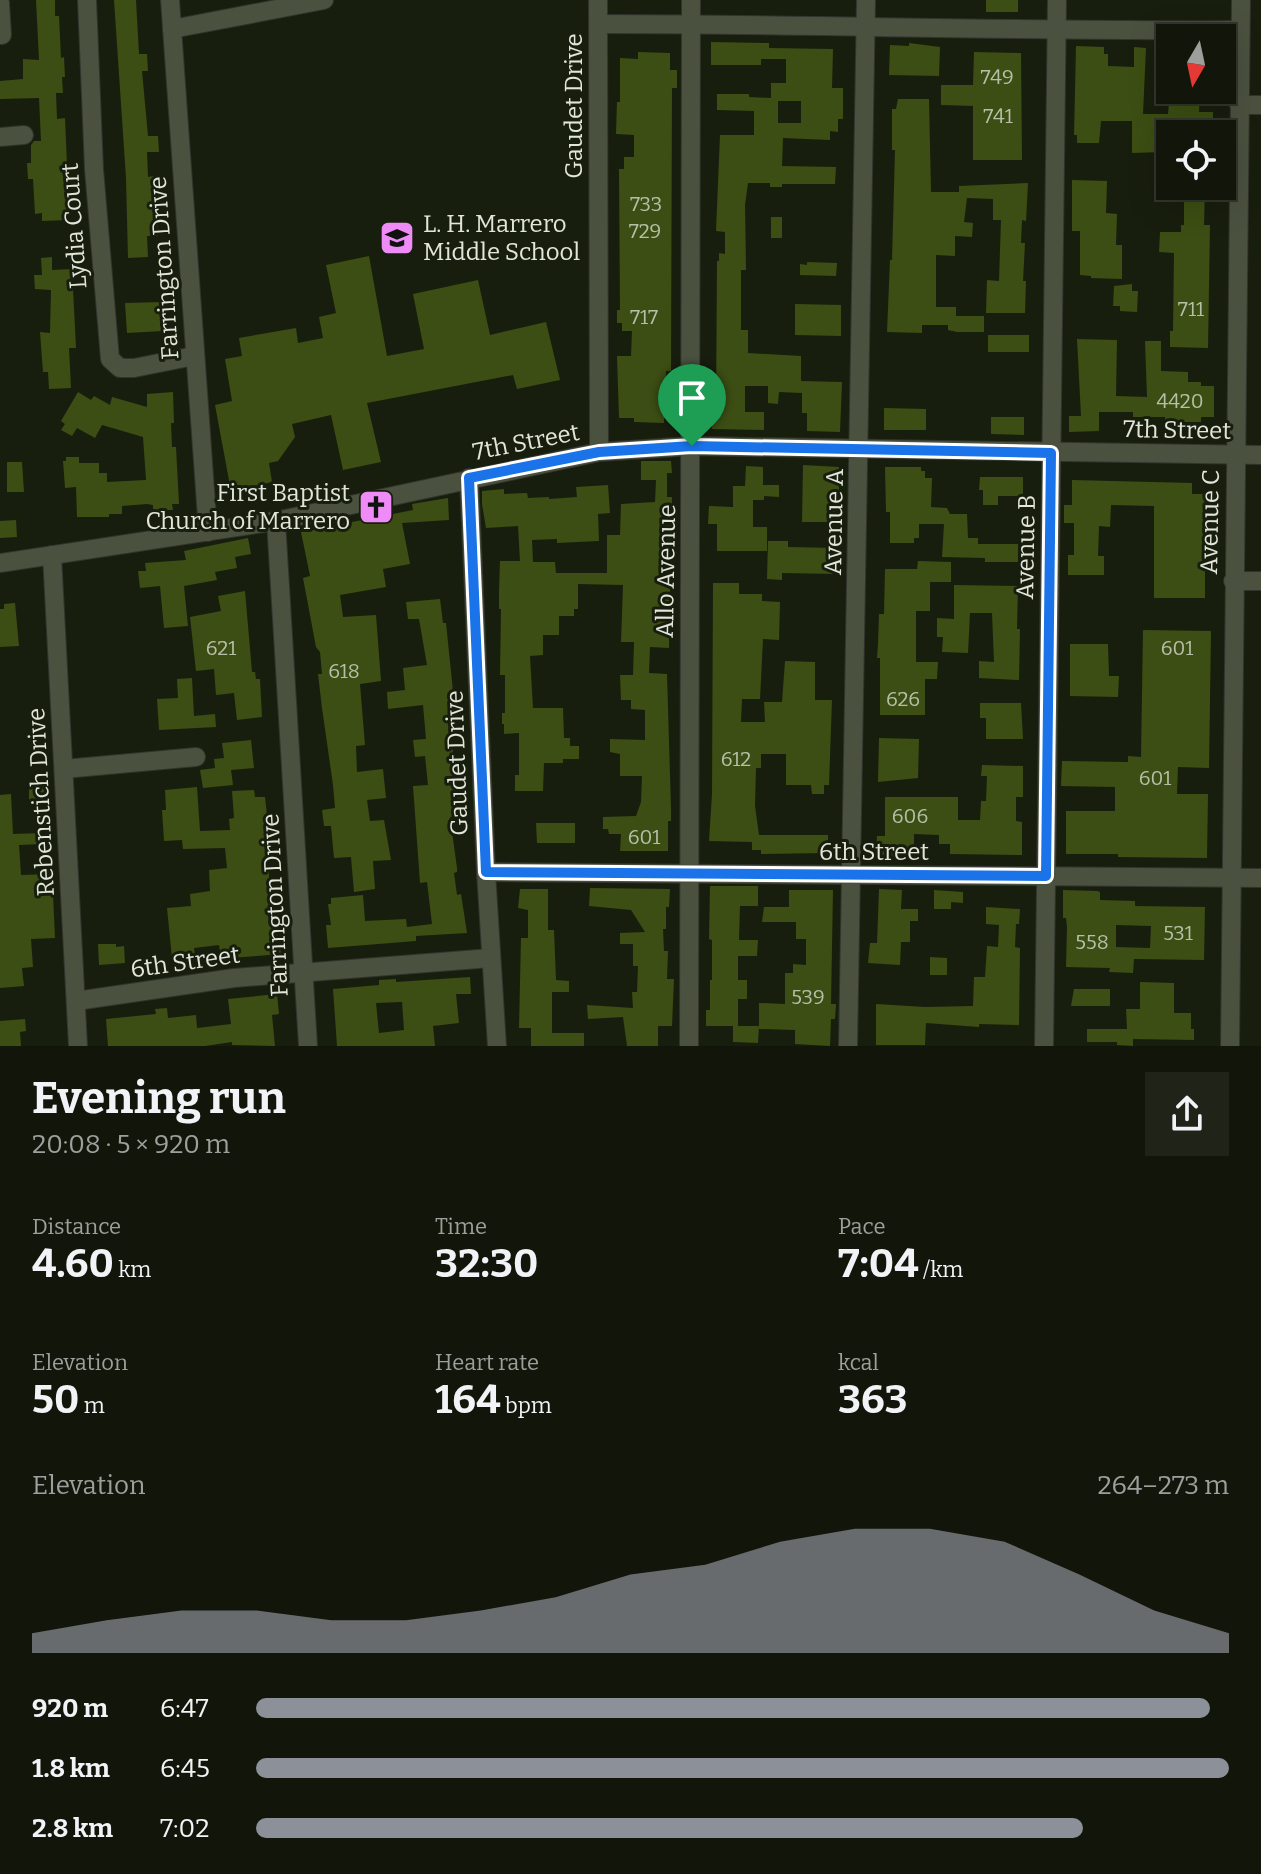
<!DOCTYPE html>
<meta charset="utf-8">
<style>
body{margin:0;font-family:Bitter,serif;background:#1f2318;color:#f1f3f6;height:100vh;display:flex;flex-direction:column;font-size:30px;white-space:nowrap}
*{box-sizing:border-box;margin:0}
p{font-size:26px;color:#9c9f9c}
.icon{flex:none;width:44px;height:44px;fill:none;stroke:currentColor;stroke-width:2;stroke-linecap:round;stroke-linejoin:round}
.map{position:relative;height:1046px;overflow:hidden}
.panel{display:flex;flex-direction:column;background:#12160a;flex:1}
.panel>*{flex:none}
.needle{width:52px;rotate:189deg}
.buttons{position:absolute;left:1156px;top:24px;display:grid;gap:16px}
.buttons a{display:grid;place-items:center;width:80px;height:80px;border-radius:0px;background:#12160a;box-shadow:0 8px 32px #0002,0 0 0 2px #31352b;font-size:40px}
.pin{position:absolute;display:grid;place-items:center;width:68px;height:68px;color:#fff;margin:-82px -34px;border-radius:50% 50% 50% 0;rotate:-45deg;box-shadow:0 0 8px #0007}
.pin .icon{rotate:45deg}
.round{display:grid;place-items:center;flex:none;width:84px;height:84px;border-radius:0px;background:#1f2318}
.headline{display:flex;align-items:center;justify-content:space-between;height:136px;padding:0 32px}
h1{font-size:44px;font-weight:700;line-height:60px}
.figures{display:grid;grid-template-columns:repeat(3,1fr);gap:12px;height:136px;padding:8px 32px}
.figures div{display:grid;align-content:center}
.figures b{font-size:40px;font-weight:700}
.figures small{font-size:22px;font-weight:400}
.figures p{font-size:22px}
.chart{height:224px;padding:16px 32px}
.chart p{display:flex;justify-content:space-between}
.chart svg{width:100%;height:144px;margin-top:8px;fill:#8c9099;opacity:.7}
ul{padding:0 32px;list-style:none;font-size:26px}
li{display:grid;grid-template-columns:128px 96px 1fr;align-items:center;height:60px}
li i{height:20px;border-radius:10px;background:#8c9099}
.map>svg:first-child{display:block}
.building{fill:#3c4e13;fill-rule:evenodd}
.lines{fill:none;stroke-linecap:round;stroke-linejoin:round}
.minor-casing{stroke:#31342c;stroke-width:20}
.minor{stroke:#4a513f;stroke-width:18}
.route-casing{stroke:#fff;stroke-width:16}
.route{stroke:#1a73e8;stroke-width:10}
.labels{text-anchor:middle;stroke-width:6;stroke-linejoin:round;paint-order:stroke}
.number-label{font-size:20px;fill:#b8bfa8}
.street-label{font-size:24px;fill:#e1e5da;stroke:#181e0e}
.poi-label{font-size:24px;fill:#e1e5da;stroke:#181e0e;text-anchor:start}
</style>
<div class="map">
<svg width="1261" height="1046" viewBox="0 0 1261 1046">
<rect width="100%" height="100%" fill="#181e0e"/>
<g class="building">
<polygon points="36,0 55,0 55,16 59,16 61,58 64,57 65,77 62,77 63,93 56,93 57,119 65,118 67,165 70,164 71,178 67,178 69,220 42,221 42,213 35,214 33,179 28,179 27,163 31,163 31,145 34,141 41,141 39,98 0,99 0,81 23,79 23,59 39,60"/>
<polygon points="114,0 136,0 139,54 147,54 148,71 142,71 148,136 158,136 159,152 147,152 148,177 154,176 158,236 147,236 148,257 128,258 126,178"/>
<rect x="986" y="0" width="32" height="12"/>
<path d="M711,42L769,43V48L833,49L832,88H843V119H838V132L830,131V140L783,138L782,166L836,167L835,184H782V187H770V183H748L745,205L746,270H741V330H748V353L801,356V381L842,382L840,432L807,431V413H802V393L779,392L778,404L768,403V386H745V412H764V430L712,429V411H716L717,261H719V253L725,254V232L716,231L720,135H754V111L717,110V94H749V97L771,98V83H786V59H761V65H711ZM778,101H801V123H778Z"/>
<polygon points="909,43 940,47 939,76 889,75 890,45 909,46"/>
<polygon points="1076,46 1104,47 1104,54 1108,54 1108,66 1134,67 1134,47 1146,48 1143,114 1168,114 1170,90 1200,90 1199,112 1213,112 1213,130 1161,129 1162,152 1132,153 1132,121 1101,121 1099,143 1077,143 1077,135 1074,135"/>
<polygon points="638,52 670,53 670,70 677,70 677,88 672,88 671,371 666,371 666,392 671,393 671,411 664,411 664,423 634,422 634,418 619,418 617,356 631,356 632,331 622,331 622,323 617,323 617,310 620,310 619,169 624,169 624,157 634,157 634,135 616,134 617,102 620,102 620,58 638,59"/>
<polygon points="974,52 1021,53 1022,160 973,160 973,106 941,105 941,85 973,85"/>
<polygon points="898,99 929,99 931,192 959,192 959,186 1028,183 1026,221 1022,220 1021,243 1025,243 1023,281 1026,281 1025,313 986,313 987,280 999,281 1001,220 993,220 993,199 967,198 964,222 973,223 972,237 955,236 955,256 936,255 936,307 956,307 956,316 984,316 984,332 957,332 948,330 948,325 922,325 922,333 887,332 890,260 892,260 895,150 892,150 892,109 896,109"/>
<polygon points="1072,180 1107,181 1106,213 1117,214 1116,245 1122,245 1122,279 1091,278 1091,276 1080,275 1080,231 1072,231"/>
<polygon points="1184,186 1205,186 1204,225 1210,225 1208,348 1170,347 1170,331 1173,331 1174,253 1159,252 1160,232 1181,232 1181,225 1184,225"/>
<rect x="771" y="217" width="11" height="21"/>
<polygon points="369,256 387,356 424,349 413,294 478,280 490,335 546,322 560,380 517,389 513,375 367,403 381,462 343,470 331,415 292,424 295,437 278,461 269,463 272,482 231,491 215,405 232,401 225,359 242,356 239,338 296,328 298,343 323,338 319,317 336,313 326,265"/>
<polygon points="52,257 52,270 72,269 76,348 69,348 71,388 49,389 48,372 43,372 40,332 50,333 51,290 35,289 34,275 42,275 41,258"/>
<polygon points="807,262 837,263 836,276 800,275 800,264 807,265"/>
<polygon points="1132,284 1132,291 1138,291 1137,312 1120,311 1120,306 1113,306 1114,286"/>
<polygon points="162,302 163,331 127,333 125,303"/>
<polygon points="795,304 841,305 841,336 795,335"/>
<rect x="988" y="335" width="41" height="17"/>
<polygon points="1077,339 1117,340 1116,396 1147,397 1145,341 1161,341 1161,371 1188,372 1188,382 1201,382 1201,386 1214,386 1214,417 1201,417 1201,422 1165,422 1165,417 1133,417 1133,412 1099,412 1099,431 1069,432 1069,416 1081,416"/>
<polygon points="78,392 91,400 94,396 110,405 112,397 147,407 147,394 173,392 174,423 171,423 172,447 176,447 179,504 172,504 173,510 153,510 153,505 147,504 122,506 122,514 109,514 109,517 77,517 76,487 65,488 63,461 66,461 66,457 79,457 79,463 99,463 99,473 107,473 107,482 146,480 143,437 102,425 95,438 77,428 72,436 61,430 65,424 61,421"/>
<polygon points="884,408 926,409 926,430 884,430"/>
<polygon points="991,417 1024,417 1024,435 991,434"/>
<polygon points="641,461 671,461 672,473 667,473 667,497 672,497 669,648 650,647 649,673 667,674 671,809 671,821 668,821 668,851 620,851 621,834 609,834 608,829 603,829 603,817 636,816 641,802 642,776 620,776 620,754 610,752 610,739 645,740 645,710 631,709 631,700 621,700 620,675 633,675 634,642 621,642 623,585 578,584 578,609 574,609 574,616 559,616 559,635 543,635 543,655 530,656 533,708 563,708 564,738 570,738 570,746 579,746 579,759 563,759 563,763 544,763 543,791 515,791 515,775 519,775 519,733 504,734 504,724 502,724 502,713 505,713 505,675 500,675 501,609 499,609 499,592 500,561 520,561 518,526 486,528 482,504 482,491 504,489 504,494 527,493 528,498 549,497 549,499 577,497 576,487 608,485 610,513 598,514 599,541 557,543 557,539 532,540 533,562 555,562 556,573 607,573 607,535 620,535 621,504 655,502 656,480 641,480"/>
<polygon points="7,462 22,462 24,492 7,492"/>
<polygon points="803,465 839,467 839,502 835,502 835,522 802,522"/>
<polygon points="746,466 763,467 763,485 779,485 779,497 764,496 764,500 753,500 753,527 767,527 767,551 717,551 717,524 708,524 709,506 733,507 733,486 745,486"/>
<polygon points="885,467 921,467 921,471 925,471 925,478 932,478 931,507 947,508 950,514 967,514 968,538 978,538 978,544 1018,544 1018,562 985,562 985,558 942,557 944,524 919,524 919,538 914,538 914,543 890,543 890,512 886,512"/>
<polygon points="980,477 1023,477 1023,496 998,496 998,505 983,505 983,490 979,490"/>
<polygon points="1072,480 1192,483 1192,494 1205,494 1205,598 1154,598 1154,506 1111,505 1110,527 1099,526 1098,556 1104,556 1104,575 1068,575 1068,555 1074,555 1074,523 1064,523 1064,505 1072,505"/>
<polygon points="448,498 449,520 402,523 410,564 383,569 386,587 340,595 343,617 376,615 381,681 360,684 365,745 356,746 357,772 383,769 386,798 367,800 370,821 384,820 391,860 373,861 375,889 354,892 351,857 334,858 331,826 324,826 322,810 335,808 333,785 322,708 318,674 322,674 320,652 316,647 303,578 310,576 301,532 413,510 412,504"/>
<polygon points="16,520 17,537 0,538 0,521"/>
<polygon points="248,538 251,554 235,557 237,568 215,572 217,580 184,586 188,626 164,628 160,586 140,588 138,571 146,571 145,563 186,560 184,551"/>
<polygon points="768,541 788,541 788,547 837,548 836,574 782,573 782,580 767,579"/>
<polygon points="918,561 951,562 951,582 930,582 930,611 916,611 916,662 938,662 937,679 925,679 925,715 880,715 880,658 877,658 878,644 879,614 884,614 885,569 917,569"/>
<polygon points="713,583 739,583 739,594 762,594 762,601 780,602 779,640 763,639 760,699 742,699 741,722 765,722 764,702 782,702 785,661 815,662 815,700 832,700 829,785 824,785 824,794 812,794 811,785 786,785 786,754 761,754 761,768 756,768 755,806 759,835 828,835 828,853 761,854 761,850 752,850 752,842 709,841 712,794"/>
<polygon points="954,585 1018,586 1017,629 1020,629 1019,680 979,678 979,661 994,662 992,613 970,613 968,653 942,652 943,637 937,637 937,618 954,619"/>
<polygon points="245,591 252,672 255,672 256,679 260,679 262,717 237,720 234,693 216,695 214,669 196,671 190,617 221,611 218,596"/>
<polygon points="440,599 443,623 446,623 454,701 456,724 450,724 457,796 461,795 463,815 450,817 457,868 457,872 454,873 457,895 461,894 467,933 416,936 416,941 328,948 326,925 331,925 328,904 331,904 331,898 363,895 365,921 406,919 407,927 432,924 427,882 420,883 413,786 428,785 425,756 415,757 413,740 426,739 423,705 388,709 387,692 405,690 403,668 427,665 419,619 408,619 406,602"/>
<polygon points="15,603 19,646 0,647 0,609 4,609 4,604"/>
<polygon points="1143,630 1211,631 1209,768 1178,767 1177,794 1208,794 1207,858 1118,857 1118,854 1066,854 1066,811 1115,811 1115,787 1061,786 1062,761 1128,762 1128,756 1141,757"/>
<polygon points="1070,644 1108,644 1109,676 1119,676 1118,697 1070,696"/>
<polygon points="192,678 194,716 215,714 216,727 159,730 157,699 178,698 177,679"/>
<polygon points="980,703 1021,703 1023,739 986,739 986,718 980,718"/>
<polygon points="879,738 919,739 918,778 878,782"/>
<polygon points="251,740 254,768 231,770 233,785 203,788 200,770 215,768 214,759 224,758 222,743"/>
<polygon points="982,765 1023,766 1023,797 1016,797 1016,821 1022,822 1022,855 950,854 950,844 939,844 939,835 914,834 914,856 876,856 877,836 885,836 885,797 958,797 958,820 980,820 981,801 986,801 987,776 981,776"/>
<rect x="29" y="783" width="17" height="17"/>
<polygon points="197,787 200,831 230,830 229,819 234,818 232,791 254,790 255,797 265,797 267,816 272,815 273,826 267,828 266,835 273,932 278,932 281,954 221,959 219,945 194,948 195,956 172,958 167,908 191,906 190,894 210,891 209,870 227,868 225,848 183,849 182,840 164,841 162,810 166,810 165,790"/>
<polygon points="11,794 13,834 42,833 42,844 19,845 21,875 52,874 55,938 31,939 33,967 22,968 24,986 0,988 0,795"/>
<polygon points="536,823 575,823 575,843 537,843"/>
<polygon points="710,886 758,886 758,906 740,906 739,940 758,940 757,956 738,956 738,980 747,980 747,999 738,999 738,1026 759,1026 758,1043 733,1042 733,1026 706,1026 706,1010 710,1010 710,980 712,980 712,940 709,939"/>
<polygon points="590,888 670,889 669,907 666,907 666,929 663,929 664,951 668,951 667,979 674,979 672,1026 658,1026 658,1046 627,1046 623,1017 588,1019 587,1005 633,1008 632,992 637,992 638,966 633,966 633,944 620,944 620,933 645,932 631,910 589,906"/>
<polygon points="520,889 548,889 548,930 554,930 556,980 569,981 569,992 552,992 552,1033 584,1033 584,1046 531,1046 531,1028 519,1028 521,938 528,938 528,910 518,908"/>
<polygon points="879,889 902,890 901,909 918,909 918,921 910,921 910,942 901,942 900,965 868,963 870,943 877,943"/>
<polygon points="789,890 833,890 831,1004 836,1004 835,1019 831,1019 830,1046 795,1044 795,1030 759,1029 759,1003 785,1004 785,973 793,973 793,964 806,965 806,939 796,939 796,922 762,922 764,907 789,907"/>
<polygon points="934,890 963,892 963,903 951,902 951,909 934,909"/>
<path d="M1063,890L1097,891L1100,892V900L1135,901V906L1205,907L1204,960L1134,959L1133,973L1109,972L1110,968L1066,967L1067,927L1066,918H1063ZM1116,925L1151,926L1150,948L1116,947Z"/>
<polygon points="986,907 1020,909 1019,924 1016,924 1015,947 1020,948 1019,1025 979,1024 979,1027 926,1023 925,1045 876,1045 876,1004 925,1007 973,1006 974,977 985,977 987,946 998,947 999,925 986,924"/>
<polygon points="98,944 116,944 116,947 124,946 125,963 99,965"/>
<polygon points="930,957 947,958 947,975 930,975"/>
<path d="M470,977L471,994H456L459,1023L433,1026L435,1046H337L333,989L379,985V980L396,979V982ZM402,1002L404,1030L379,1033L376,1003Z"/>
<polygon points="1140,982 1174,983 1174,1013 1191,1013 1191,1029 1194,1029 1194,1040 1133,1039 1133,1046 1117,1045 1117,1042 1087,1042 1087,1029 1127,1029 1126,1009 1140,1009"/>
<polygon points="1074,989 1110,989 1110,1006 1071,1006"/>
<polygon points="277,994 279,1014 272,1015 275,1046 232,1045 232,1042 205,1046 108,1046 106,1019 156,1014 155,1009 167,1008 168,1018 196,1015 197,1028 231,1024 228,999"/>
<polygon points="25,1019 26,1031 20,1032 21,1046 0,1046 0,1021"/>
</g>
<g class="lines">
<g class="minor-casing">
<g id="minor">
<polyline points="87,0 94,169 110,359 120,368 134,368 194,356"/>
<polyline points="170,0 208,532"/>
<polyline points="598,0 599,452"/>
<polyline points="0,3 2,35 0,35"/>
<path d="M598,24C812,24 1026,32 1240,30"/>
<polyline points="172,29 324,0"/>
<polyline points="1239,105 1261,105"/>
<polyline points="0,137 24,135"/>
<polyline points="469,478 486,872 497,1046"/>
<polyline points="276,521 308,1046"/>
<polyline points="52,555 78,1046"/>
<polyline points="0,563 276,521 599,452 692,446 1261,455"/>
<polyline points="1233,581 1261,581"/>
<polyline points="64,769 196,757"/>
<polyline points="486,872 1261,878"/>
<polyline points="76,1001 234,978 491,958"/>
<polyline points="689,1046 691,0"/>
<polyline points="848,1046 866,0"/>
<polyline points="1044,1046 1057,0"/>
<polyline points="1230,1046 1241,0"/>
</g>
</g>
<use href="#minor" class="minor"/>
</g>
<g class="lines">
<g class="route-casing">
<polygon id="route" points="692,446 1051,453 1046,876 486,872 469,478 599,452"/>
</g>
<use href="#route" class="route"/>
</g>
<defs>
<g id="school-square" transform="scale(1.8)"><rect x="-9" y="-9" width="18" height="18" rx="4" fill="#ef8bf7" stroke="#181e0e"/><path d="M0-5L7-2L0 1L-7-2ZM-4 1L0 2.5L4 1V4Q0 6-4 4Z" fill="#111"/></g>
<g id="church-square" transform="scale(1.8)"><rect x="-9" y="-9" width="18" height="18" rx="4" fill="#ef8bf7" stroke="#181e0e"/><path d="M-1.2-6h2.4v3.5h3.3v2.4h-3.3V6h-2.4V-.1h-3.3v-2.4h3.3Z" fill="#111"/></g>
</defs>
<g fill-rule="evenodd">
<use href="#school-square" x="397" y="238"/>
<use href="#church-square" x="376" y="507"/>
</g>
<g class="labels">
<g class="number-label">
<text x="997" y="84">749</text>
<text x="998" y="123">741</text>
<text x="646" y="211">733</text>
<text x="645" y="238">729</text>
<text x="1191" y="316">711</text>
<text x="644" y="324">717</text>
<text x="1180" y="408">4420</text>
<text x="221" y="655">621</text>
<text x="1177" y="655">601</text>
<text x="344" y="678">618</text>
<text x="903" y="706">626</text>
<text x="736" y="766">612</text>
<text x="1155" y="785">601</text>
<text x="910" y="823">606</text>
<text x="644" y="844">601</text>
<text x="1178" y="940">531</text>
<text x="1092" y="949">558</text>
<text x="808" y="1004">539</text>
</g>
<g class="street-label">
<text transform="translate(574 106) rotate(-90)" y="8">Gaudet Drive</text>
<text transform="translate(74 226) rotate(-94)" y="8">Lydia Court</text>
<text transform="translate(164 268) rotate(-94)" y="8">Farrington Drive</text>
<text transform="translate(1177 430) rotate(1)" y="8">7th Street</text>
<text transform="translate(526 442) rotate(-11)" y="8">7th Street</text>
<text transform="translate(834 522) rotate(-89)" y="8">Avenue A</text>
<text transform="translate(1210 522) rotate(-89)" y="8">Avenue C</text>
<text transform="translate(1026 547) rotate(-89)" y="8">Avenue B</text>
<text transform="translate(666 571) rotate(-89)" y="8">Allo Avenue</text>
<text transform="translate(457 763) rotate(-92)" y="8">Gaudet Drive</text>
<text transform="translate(41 802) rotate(-93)" y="8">Rebenstich Drive</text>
<text x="874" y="860">6th Street</text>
<text transform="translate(275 905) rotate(-93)" y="8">Farrington Drive</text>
<text transform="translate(185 962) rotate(-8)" y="8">6th Street</text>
</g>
<g class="poi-label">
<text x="423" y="232">L. H. Marrero<tspan x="423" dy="28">Middle School</tspan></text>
<text x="350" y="501" text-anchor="end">First Baptist<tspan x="350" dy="28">Church of Marrero</tspan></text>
</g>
</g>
</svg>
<div class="buttons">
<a><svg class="needle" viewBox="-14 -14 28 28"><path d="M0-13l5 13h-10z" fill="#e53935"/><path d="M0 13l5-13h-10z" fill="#9c9f9c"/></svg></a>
<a><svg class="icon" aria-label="locate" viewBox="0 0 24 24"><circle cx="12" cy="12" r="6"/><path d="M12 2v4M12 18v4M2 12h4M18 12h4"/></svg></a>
</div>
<div class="pin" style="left:692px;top:446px;background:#1e9e55"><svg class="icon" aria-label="arrive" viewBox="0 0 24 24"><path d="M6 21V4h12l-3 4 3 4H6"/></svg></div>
</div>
<section class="panel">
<div class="headline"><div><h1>Evening run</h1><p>20:08 · 5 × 920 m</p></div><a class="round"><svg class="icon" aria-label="share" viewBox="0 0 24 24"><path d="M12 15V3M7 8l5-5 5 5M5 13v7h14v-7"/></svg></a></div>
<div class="figures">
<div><p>Distance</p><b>4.60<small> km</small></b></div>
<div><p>Time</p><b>32:30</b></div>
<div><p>Pace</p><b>7:04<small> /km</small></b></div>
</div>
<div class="figures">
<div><p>Elevation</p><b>50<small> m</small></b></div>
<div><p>Heart rate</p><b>164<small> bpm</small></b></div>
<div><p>kcal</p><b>363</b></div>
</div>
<div class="chart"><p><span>Elevation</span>264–273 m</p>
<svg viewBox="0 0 160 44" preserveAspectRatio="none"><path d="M0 44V38L10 34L20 31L30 31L40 34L50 34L60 31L70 27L80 20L90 17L100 10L110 6L120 6L130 10L140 20L150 31L160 38V44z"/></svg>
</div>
<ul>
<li><b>920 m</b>6:47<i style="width:98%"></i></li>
<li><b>1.8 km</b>6:45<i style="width:100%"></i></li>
<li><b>2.8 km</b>7:02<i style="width:85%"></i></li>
</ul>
</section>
